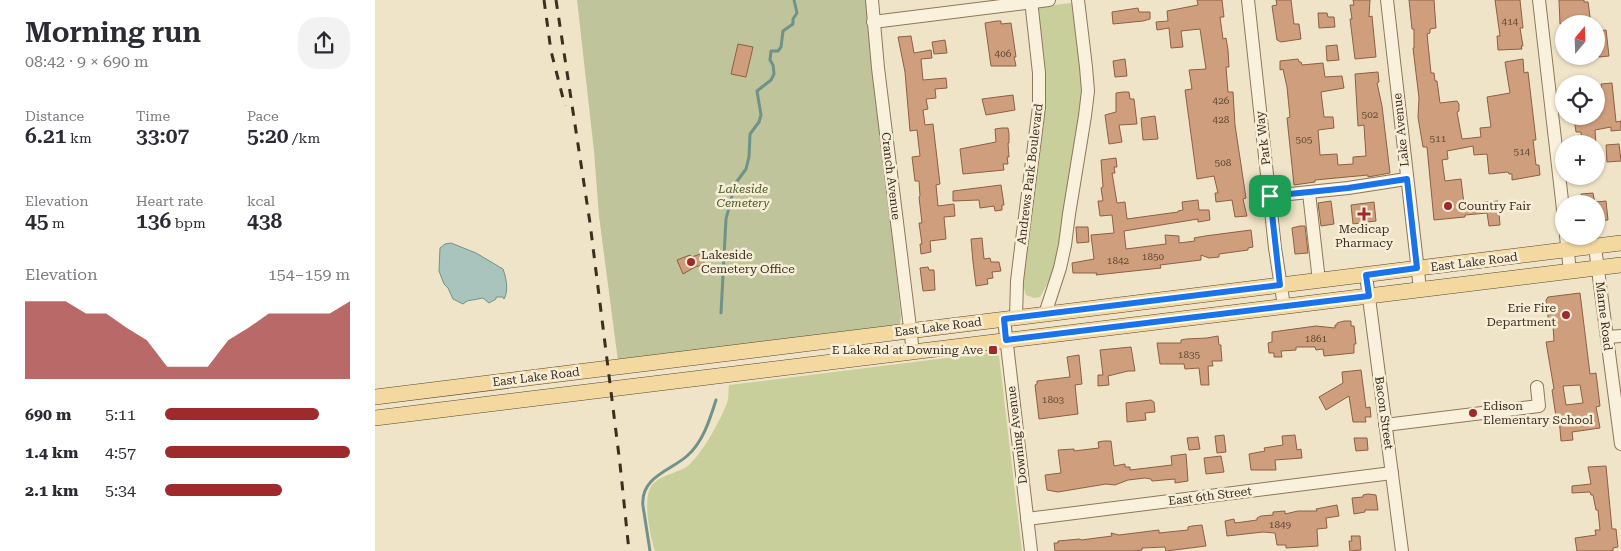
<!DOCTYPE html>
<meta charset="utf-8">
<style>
body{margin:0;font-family:"Roboto Serif",serif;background:#f2f2f3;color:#2b2b33;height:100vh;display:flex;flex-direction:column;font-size:19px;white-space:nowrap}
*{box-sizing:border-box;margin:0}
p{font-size:16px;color:#7c7c81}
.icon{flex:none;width:28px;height:28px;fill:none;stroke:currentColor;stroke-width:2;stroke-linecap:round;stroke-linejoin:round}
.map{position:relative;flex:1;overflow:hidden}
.side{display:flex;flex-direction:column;background:#fff;width:375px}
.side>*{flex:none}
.needle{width:32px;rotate:19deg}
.tools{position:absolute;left:1180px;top:15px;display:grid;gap:10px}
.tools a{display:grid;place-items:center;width:50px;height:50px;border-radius:50%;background:#fff;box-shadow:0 1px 4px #0004;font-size:25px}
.pin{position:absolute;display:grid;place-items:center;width:42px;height:42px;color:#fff;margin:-21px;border-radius:10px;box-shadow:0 2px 8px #0006}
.round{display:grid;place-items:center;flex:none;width:52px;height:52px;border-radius:20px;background:#f2f2f3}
.headline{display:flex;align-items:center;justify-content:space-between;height:85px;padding:0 25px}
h1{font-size:28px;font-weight:600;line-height:38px}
.stats{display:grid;grid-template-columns:repeat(3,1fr);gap:8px;height:85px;padding:5px 25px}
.stats div{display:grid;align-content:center}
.stats b{font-size:21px;font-weight:600}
.stats small{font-size:14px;font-weight:400}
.stats p{font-size:14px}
.chart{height:140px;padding:10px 25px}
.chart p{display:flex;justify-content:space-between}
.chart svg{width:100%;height:90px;margin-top:5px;fill:#9e2a2b;opacity:.7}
ul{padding:0 25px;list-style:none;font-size:16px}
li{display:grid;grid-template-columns:80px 60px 1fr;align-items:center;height:38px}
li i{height:12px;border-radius:6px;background:#9e2a2b}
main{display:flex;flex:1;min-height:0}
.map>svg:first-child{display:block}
.green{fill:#c9cf9b}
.cemetery{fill:#bfc49a}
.water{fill:#a9c4bc;stroke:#6f938a}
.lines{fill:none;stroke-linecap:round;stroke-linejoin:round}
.stream{stroke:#6f938a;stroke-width:3}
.building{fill:#cf9f7d;stroke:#8d5f41;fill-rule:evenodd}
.minor-casing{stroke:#8d765c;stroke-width:14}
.major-casing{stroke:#5b4430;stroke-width:16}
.minor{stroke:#faf1dc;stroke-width:12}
.major{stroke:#f3d9a0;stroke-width:15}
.rail{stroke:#3d2e20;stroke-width:3;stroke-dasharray:9 9;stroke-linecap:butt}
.route-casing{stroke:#fff;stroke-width:10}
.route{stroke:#1a73e8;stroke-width:6}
.poi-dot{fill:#9e2a2b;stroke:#f7eed8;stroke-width:2}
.labels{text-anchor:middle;stroke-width:5;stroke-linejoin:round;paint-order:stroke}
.number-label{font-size:10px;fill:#624a37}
.street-label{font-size:12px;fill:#3d2e20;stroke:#f7eed8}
.park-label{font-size:12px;font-style:italic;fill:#4d5a26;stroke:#f7eed8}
.poi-label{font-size:12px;fill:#3d2e20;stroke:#f7eed8;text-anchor:start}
</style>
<main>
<section class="side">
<div class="headline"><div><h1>Morning run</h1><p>08:42 · 9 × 690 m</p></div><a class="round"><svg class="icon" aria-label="share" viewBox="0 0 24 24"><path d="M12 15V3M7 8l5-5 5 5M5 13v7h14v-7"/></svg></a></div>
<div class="stats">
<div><p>Distance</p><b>6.21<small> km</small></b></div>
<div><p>Time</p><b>33:07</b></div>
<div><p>Pace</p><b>5:20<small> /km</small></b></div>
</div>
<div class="stats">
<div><p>Elevation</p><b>45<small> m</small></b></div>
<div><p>Heart rate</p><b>136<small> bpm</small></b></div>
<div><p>kcal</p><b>438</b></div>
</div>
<div class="chart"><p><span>Elevation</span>154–159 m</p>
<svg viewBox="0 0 160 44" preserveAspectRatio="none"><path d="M0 44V6L10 6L20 6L30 12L40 12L50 19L60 25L70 38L80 38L90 38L100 25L110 19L120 12L130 12L140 12L150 12L160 6V44z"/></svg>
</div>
<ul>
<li><b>690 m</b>5:11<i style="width:83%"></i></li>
<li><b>1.4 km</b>4:57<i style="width:100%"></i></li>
<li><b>2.1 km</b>5:34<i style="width:63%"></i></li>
</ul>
</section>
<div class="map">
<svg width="1246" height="551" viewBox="0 0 1246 551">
<rect width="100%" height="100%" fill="#f0e4c8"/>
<g class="green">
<path d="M696,3L700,7L708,103L683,265L665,297L659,298L651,295C643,273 653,241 654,218C658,148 660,78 662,7Z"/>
<path d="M619,352L624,356L647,551H280C275,535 265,493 280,482C289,474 306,472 314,465C328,452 345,421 352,403C354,398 353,391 354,385Z"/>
</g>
<polygon class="cemetery" points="202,0 491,0 526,316 525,325 243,361 224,216 219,151"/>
<path class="water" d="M76,243L101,253L128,269C131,277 134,291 129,299L128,297H121V299L114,303L108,298L92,301L88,304L78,299L73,288L69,284L64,271L65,248L70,244Z"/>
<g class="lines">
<g class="stream">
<polyline points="346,313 351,219 360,184 371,169 374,157 375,134 384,122 386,115 382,91 396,80 399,74 398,65 395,60 396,51 403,51 406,47 408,31 418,24 418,19 422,13 419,0"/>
<path d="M275,551L268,506C265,477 295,471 312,456C328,442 335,419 341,400"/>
</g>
</g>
<g class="building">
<polygon points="822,0 847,0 849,17 845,17 848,39 851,38 853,50 854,67 851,67 853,92 858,92 860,125 871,198 868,199 872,216 860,217 857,200 841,202 840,193 843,193 839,176 822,179 810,90 817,89 814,70 831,69 825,29 806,31 808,47 796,48 794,28 782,30 781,22 793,21 792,11 823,5"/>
<polygon points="901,0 916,0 919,24 924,24 926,39 906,42 902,40 897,6 902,5"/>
<polygon points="978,0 995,0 994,17 997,16 1001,57 980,59 975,19 977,19 975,5 979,5"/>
<polygon points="1034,0 1059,0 1061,28 1055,29 1055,33 1052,34 1056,73 1059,73 1060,81 1062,81 1065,103 1082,101 1084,104 1084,111 1082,112 1087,139 1106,137 1105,128 1116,127 1112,97 1135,93 1130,62 1148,59 1149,73 1153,72 1161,140 1158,140 1161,165 1164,165 1165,175 1137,180 1137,174 1134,174 1133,172 1114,174 1112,154 1099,155 1098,146 1072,151 1073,159 1067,160 1070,181 1086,179 1089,204 1123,201 1125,225 1114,226 1112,213 1090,215 1090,217 1059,220 1052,147 1048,147 1043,117 1044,98 1038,48 1039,48 1039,29 1037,29"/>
<polygon points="1120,0 1145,0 1148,28 1145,28 1148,46 1146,46 1147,49 1123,50 1122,36 1125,36"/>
<polygon points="1184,0 1209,0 1209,2 1213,2 1216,24 1185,24"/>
<polygon points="763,8 764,12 775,12 775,19 768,21 738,24 737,12"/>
<polygon points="943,13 952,13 953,17 959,17 960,27 944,28"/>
<polygon points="622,21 626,21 626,24 636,23 641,57 639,57 641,66 616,66 610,23"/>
<polygon points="1231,30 1234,56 1224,57 1221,31"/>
<polygon points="536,36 539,53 556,50 557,58 546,59 548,80 571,78 572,88 560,89 561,98 551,99 553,109 548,110 550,125 558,124 565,184 561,185 563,206 579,204 580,216 569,217 571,239 555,241 556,252 546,254 545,244 547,244 544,223 547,223 544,197 545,196 544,181 540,181 537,157 545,156 542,130 535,131 530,72 523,37"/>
<polygon points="570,40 572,53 559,54 557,42"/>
<polygon points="363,44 378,47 371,77 356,74"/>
<polygon points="962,45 964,60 952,61 951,46"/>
<polygon points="750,59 752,76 740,77 738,61"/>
<polygon points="923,59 924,62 926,62 927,65 948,63 950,77 967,76 969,88 946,92 949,117 958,117 959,128 943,130 945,155 962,154 963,165 978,164 978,157 991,156 989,125 983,126 980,74 1003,72 1004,82 1002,83 1007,106 1015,173 993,177 993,175 940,180 940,182 919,185 912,118 915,117 912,87 908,69 905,70 905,61"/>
<polygon points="1237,83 1241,122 1246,121 1246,130 1236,131 1236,127 1220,130 1221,144 1207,144 1206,132 1201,132 1199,118 1221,116 1221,115 1226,114 1225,106 1229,106 1226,84"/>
<polygon points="748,92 754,92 755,99 759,99 762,124 744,125 747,142 734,144 730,115 741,112 741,93"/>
<polygon points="638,95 640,110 611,115 607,99"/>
<polygon points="780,116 783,139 768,140 766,118"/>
<polygon points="627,128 633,128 634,134 634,143 633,143 634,157 632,157 633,164 628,164 629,170 588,174 585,149 621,142 620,129"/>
<polygon points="1244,144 1246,161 1232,162 1231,145"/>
<polygon points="741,158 742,167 739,167 740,173 737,173 742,203 750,202 752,219 803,212 803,211 808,210 807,202 823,200 824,210 834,210 835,220 823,222 823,219 749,231 751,249 791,244 790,235 804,236 804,243 820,241 819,238 830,236 876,230 878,247 873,248 873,250 844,254 844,257 834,258 826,255 826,260 785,265 786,268 721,275 722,273 698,273 697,263 719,259 716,235 739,233 737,215 725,216 723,201 728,201 726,188 728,187 726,160"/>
<polygon points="626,185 629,205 627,205 627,210 620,211 619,206 605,208 604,200 578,201 578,191"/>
<polygon points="1218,193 1220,204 1207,204 1206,194"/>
<polygon points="956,201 959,224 946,226 943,203"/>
<polygon points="1231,201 1233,220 1221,221 1221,202"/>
<polygon points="999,202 1001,221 978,224 976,205"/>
<polygon points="925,226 930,226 933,253 920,254 917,228"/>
<polygon points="701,227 713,227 714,242 702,243"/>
<polygon points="607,238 609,259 615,258 616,262 624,262 626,271 617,272 618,278 612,279 613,284 601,286 598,262 596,239"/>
<polygon points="325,254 330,264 320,267 308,274 302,260 315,255 317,257"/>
<polygon points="553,267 554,270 559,270 560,290 548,291 545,268"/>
<path d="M1205,293L1215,374L1221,373L1225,406L1221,407L1225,428L1197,432L1198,440L1186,441L1184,417H1181L1177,390L1179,389L1171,342L1179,341L1178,326L1174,325L1171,300L1173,297ZM1205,385L1208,403L1191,405L1188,386Z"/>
<polygon points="969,321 976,321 976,326 979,326 981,344 979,344 979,353 949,356 948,349 941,350 940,347 921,347 921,350 906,351 907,357 899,357 899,353 894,353 893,343 897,342 897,332 941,326 960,328 960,325 962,325 962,323"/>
<polygon points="843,336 844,345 846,345 846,349 847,361 837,361 838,366 833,366 834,385 826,385 824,368 810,369 809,364 785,364 782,343 806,343 806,340 811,339 832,338"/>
<polygon points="756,347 760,371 753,371 733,376 734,385 723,386 723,375 728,375 725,350"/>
<polygon points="704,355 707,384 700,385 703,414 664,419 660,385 662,384 662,381 695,377 692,357"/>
<polygon points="986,370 991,408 995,407 996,417 990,417 991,422 978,422 974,396 951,410 944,397 968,383 967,372"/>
<polygon points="776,400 779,402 780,412 770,413 771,420 752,422 751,403"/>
<polygon points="849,435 851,452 842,453 840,436"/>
<polygon points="920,435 922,450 926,449 927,458 900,460 901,470 876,470 874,454 890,451 889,448 908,445 907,436"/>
<polygon points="823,437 825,449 814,450 812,438"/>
<polygon points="979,438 992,438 993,450 981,451"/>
<polygon points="729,441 736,441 739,466 750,464 750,467 755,467 755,470 797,465 796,456 811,454 813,481 800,483 800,479 777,481 776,479 770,478 753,480 740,485 731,484 683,492 672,490 670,475 686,473 683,450 699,449 699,451 724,448 723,442"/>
<polygon points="846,456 849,472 831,474 829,458"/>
<polygon points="1231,466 1237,529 1241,529 1243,547 1238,548 1238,551 1202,551 1200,538 1221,535 1220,530 1225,530 1223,510 1221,510 1218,495 1216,495 1215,492 1197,493 1197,486 1216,484 1213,467"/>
<polygon points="993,494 1001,495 1003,510 990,510 990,512 979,514 977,498 988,497 988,495"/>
<polygon points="962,505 964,516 951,518 952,528 942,529 943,546 911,548 911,545 902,545 900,533 888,532 852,536 850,521 859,519 860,523 875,521 882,520 882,518 886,516 898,515 898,512 910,511 910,514 923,511 942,511 941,509"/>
<polygon points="827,525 831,546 791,551 790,547 767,548 767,550 759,551 680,551 679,543 683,543 683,541 705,539 706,540 737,536 736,533 744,535 784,530 784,533 813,530 813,527 817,526"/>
<polygon points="976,536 985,536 986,550 975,551 974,541 977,541"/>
</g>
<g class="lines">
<g class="minor-casing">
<g id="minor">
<polyline points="497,0 503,68 538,352"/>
<polyline points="873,0 900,248 909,306"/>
<polyline points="1012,0 1045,289"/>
<polyline points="1164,0 1189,218"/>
<polyline points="498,22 674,0"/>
<polyline points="934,193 944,281"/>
<polyline points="895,196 973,188 1031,179"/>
<polyline points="1191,236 1195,271"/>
<polyline points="1220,247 1246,444"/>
<polyline points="991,275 1027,551"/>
<polyline points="670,314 685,268 690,245 694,214 710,116 713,91 711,67 703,0"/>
<polyline points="641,318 642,281 646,248 664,107 664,73 656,0"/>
<polyline points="629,319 656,551"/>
<polyline points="1232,337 1246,336"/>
<polyline points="1010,425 1164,406 1162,387"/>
<polyline points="652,519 1017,473"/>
</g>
</g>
<g class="major-casing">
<g id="major">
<polyline points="0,397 1246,243"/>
<polyline points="0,418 1246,265"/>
</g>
</g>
<use href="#minor" class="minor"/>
<use href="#major" class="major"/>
<g class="rail">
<polyline points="169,0 176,51 190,106"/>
<polyline points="181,0 215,223 245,464 254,551"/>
</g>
</g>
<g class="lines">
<g class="route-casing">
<polygon id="route" points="1032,179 1042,268 991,275 994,296 631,340 629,319 905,285 895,196 973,188"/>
</g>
<use href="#route" class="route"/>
</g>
<g class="poi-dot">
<circle cx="1073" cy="206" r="5"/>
<path d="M986.5 206.5h5v5h5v5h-5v5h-5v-5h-5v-5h5z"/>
<circle cx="316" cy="262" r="5"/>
<circle cx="1191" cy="315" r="5"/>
<rect x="613" y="345" width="10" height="10" rx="2.5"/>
<circle cx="1098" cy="413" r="5"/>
</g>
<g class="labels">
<g class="number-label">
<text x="1135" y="25">414</text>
<text x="628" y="57">406</text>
<text x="846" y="104">426</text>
<text x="995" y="118">502</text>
<text x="846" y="123">428</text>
<text x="1063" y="142">511</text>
<text x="929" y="143">505</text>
<text x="1147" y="155">514</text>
<text x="848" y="166">508</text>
<text x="778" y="260">1850</text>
<text x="743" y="264">1842</text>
<text x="941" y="342">1861</text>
<text x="814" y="358">1835</text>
<text x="678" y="403">1803</text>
<text x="905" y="528">1849</text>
</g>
<g class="street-label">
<text transform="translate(1026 130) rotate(-96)" y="4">Lake Avenue</text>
<text transform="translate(888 138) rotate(-97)" y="4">Park Way</text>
<text transform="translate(655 174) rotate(-83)" y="4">Andrews Park Boulevard</text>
<text transform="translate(516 176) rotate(83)" y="4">Cranch Avenue</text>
<text transform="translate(1099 262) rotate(-7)" y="4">East Lake Road</text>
<text transform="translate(1229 316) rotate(83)" y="4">Marne Road</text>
<text transform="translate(563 327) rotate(-7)" y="4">East Lake Road</text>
<text transform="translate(161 377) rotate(-7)" y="4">East Lake Road</text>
<text transform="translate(1009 413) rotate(82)" y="4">Bacon Street</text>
<text transform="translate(642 435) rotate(-97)" y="4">Downing Avenue</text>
<text transform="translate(835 496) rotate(-7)" y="4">East 6th Street</text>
</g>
<g class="park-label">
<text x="368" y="193">Lakeside<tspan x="368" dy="14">Cemetery</tspan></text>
</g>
<g class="poi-label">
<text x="1083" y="210">Country Fair</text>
<text x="989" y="233" text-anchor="middle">Medicap<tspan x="989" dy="14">Pharmacy</tspan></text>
<text x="326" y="259">Lakeside<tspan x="326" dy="14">Cemetery Office</tspan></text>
<text x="1181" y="312" text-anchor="end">Erie Fire<tspan x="1181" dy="14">Department</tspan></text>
<text x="608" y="354" text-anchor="end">E Lake Rd at Downing Ave</text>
<text x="1108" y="410">Edison<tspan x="1108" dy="14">Elementary School</tspan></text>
</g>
</g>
</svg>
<div class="tools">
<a><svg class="needle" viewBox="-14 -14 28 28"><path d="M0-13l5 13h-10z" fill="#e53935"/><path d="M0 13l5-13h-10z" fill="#7c7c81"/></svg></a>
<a><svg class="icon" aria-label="locate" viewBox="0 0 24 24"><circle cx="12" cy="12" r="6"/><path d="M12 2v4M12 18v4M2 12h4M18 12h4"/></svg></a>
<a>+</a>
<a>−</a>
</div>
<div class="pin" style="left:895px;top:196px;background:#1e9e55"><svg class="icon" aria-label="arrive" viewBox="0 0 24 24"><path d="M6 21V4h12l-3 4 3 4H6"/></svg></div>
</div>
</main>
